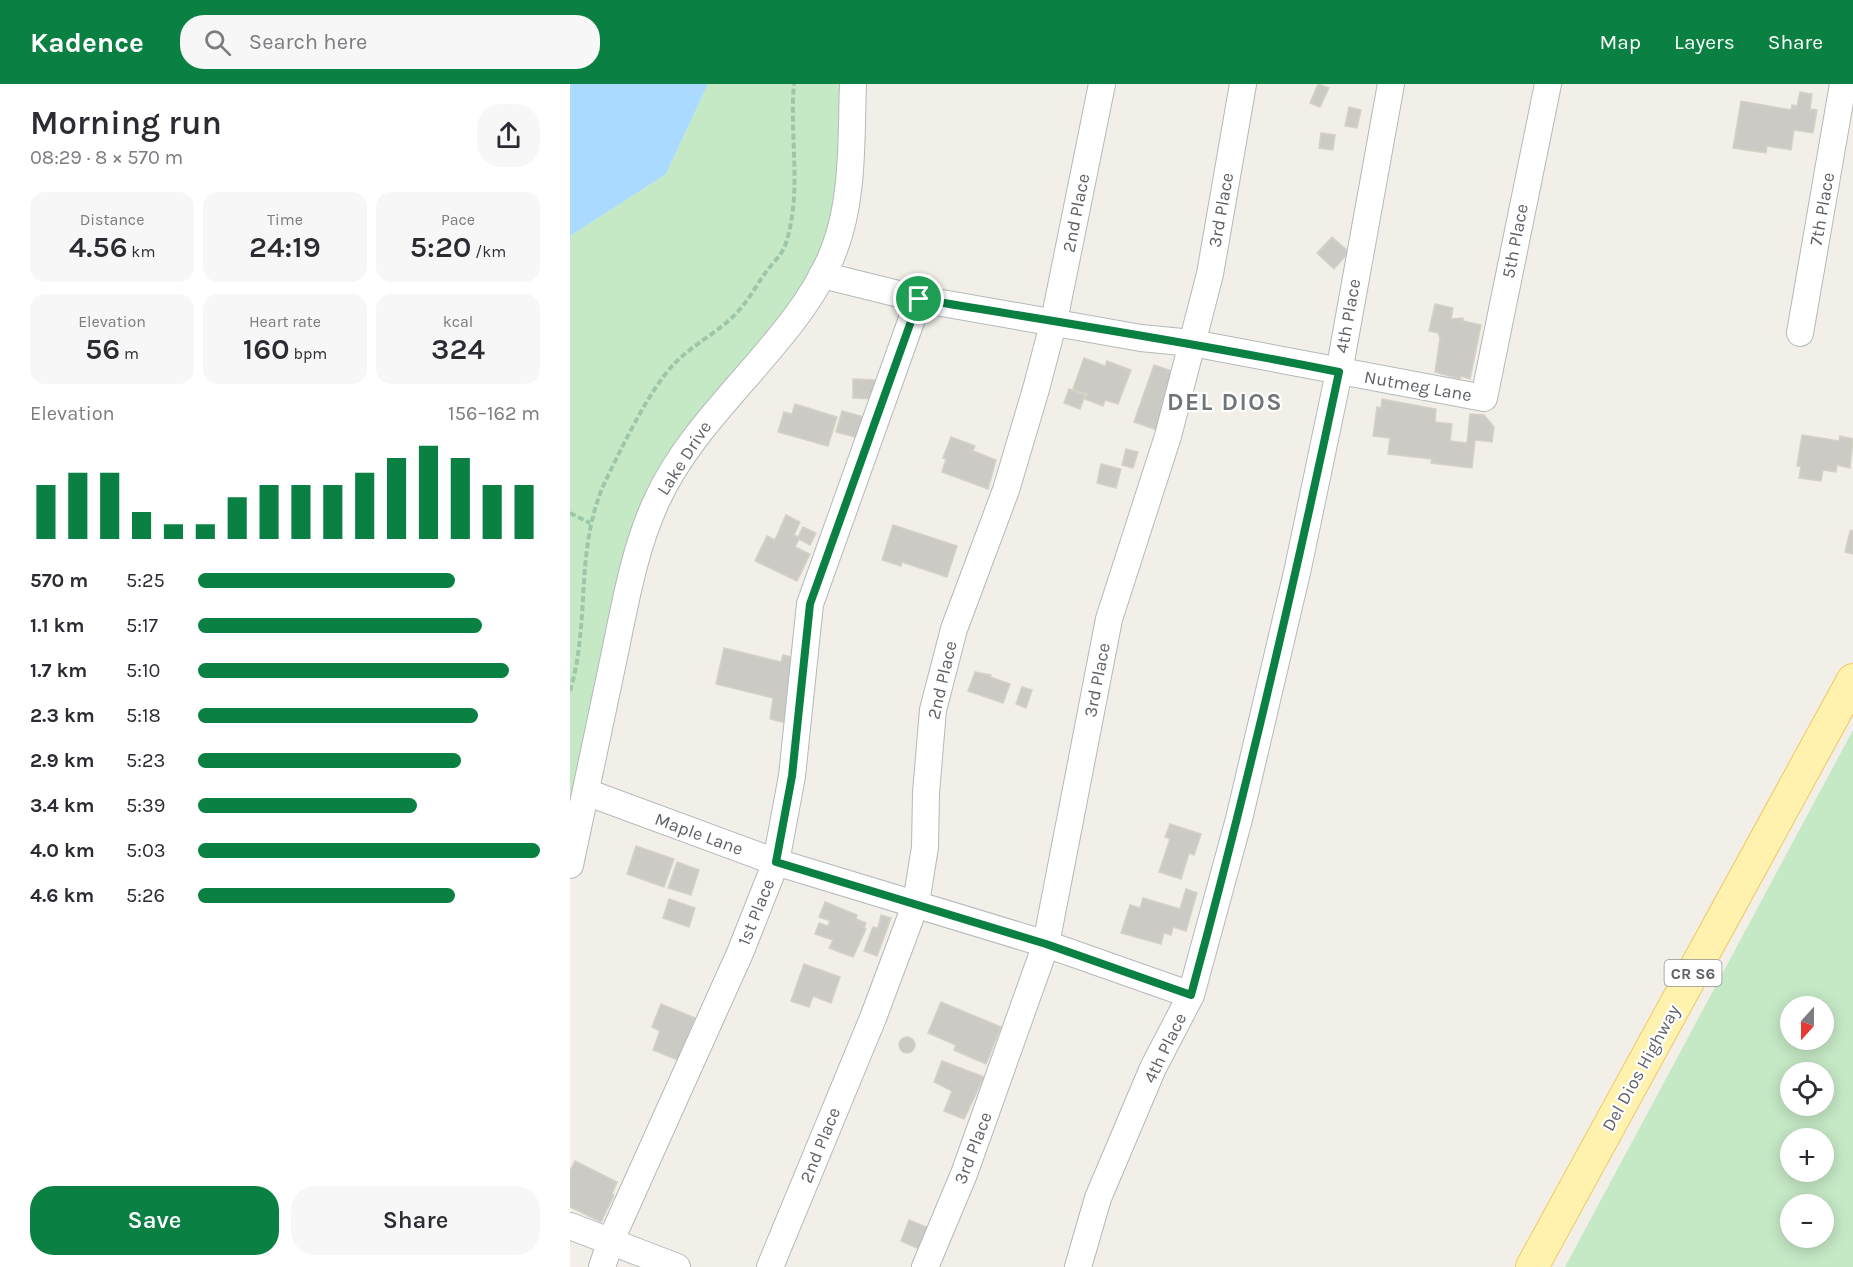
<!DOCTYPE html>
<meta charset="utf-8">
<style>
body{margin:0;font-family:Karla,sans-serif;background:#f7f7f7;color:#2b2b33;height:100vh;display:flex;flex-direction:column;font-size:22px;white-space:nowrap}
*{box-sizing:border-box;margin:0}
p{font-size:20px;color:#7c7c81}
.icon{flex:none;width:33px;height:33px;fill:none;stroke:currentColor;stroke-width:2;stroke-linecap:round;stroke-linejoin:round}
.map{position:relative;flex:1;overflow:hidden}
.sheet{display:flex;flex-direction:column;background:#fff;width:570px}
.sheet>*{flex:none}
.needle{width:39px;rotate:201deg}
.fabs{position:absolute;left:1210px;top:912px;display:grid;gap:12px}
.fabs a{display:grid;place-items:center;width:54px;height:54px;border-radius:50%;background:#fff;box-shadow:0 3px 15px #0003;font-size:30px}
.pin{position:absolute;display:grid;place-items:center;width:51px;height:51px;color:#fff;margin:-26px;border:3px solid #fff;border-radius:50%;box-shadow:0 2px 6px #0007}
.round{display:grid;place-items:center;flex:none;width:63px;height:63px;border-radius:24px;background:#f7f7f7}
.head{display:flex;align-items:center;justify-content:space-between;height:102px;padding:0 30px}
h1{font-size:33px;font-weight:600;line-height:45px}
.metrics{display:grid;grid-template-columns:repeat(3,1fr);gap:9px;height:102px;padding:6px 30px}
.metrics div{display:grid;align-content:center;border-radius:15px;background:#f7f7f7;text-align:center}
.metrics b{font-size:30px;font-weight:600}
.metrics small{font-size:16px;font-weight:400}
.metrics p{font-size:16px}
.chart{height:168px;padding:12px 30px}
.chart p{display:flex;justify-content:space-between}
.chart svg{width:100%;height:108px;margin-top:6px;stroke:#0b8043;stroke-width:6}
.button{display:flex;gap:12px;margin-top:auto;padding:12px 30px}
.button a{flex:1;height:69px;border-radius:24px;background:#0b8043;color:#fff;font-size:24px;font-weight:600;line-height:69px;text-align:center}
.button a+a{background:#f7f7f7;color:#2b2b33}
ul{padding:0 30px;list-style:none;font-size:20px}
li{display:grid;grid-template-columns:96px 72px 1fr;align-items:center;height:45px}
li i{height:15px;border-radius:8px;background:#0b8043}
header{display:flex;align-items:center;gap:36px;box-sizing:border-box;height:84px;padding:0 30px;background:#0b8043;color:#fff}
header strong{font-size:28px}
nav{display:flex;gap:33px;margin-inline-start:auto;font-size:21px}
.search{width:420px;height:54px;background:#f7f7f7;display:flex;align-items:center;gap:15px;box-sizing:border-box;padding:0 21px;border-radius:24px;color:#7c7c81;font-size:22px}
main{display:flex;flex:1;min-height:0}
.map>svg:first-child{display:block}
.green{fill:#c5e8c5;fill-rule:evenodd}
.water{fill:#aadaff}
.building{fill:#cccac5;stroke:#d6d1c6;stroke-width:1.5}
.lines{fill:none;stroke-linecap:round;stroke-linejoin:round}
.minor-casing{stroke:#b5b8bc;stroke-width:28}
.major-casing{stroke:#f2c960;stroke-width:34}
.path{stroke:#9cc7a9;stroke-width:4;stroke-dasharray:6 3;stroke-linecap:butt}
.minor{stroke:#fff;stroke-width:26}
.major{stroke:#fff2af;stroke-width:32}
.route-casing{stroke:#fff;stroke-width:12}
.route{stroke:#0b8043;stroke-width:8}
.labels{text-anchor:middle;stroke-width:4.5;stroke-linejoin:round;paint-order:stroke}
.shield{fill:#fff;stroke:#8f9295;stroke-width:1.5}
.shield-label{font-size:16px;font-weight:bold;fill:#5f6368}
.street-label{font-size:18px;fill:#5f6368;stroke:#fff}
.district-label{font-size:24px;font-weight:bold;letter-spacing:1.5px;fill:#70757a;stroke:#fff}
</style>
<header>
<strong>Kadence</strong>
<div class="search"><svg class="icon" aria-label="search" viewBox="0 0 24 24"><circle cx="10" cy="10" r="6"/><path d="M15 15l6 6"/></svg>Search here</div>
<nav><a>Map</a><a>Layers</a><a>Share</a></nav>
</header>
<main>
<section class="sheet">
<div class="head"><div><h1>Morning run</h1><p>08:29 · 8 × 570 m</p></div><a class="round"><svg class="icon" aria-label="share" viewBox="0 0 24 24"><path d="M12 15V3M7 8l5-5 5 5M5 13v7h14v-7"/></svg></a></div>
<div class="metrics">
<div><p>Distance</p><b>4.56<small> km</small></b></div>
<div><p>Time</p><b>24:19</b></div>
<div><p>Pace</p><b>5:20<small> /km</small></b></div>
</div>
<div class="metrics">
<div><p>Elevation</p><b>56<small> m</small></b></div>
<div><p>Heart rate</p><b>160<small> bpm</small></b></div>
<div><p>kcal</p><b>324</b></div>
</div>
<div class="chart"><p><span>Elevation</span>156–162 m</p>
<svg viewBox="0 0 160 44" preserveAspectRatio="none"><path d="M5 44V22M15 44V17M25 44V17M35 44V33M45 44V38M55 44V38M65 44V27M75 44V22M85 44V22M95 44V22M105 44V17M115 44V11M125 44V6M135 44V11M145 44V22M155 44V22"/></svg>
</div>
<ul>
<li><b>570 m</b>5:25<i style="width:75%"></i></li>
<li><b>1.1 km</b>5:17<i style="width:83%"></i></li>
<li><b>1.7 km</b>5:10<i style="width:91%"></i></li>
<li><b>2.3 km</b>5:18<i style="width:82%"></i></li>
<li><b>2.9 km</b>5:23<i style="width:77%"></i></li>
<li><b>3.4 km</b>5:39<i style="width:64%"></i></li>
<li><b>4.0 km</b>5:03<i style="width:100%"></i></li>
<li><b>4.6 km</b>5:26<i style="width:75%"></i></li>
</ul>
<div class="button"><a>Save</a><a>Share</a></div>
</section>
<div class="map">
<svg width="1283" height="1183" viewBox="0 0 1283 1183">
<rect width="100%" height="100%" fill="#f1efe8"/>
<g class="green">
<polygon points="138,0 283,0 264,166 87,416 0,781 0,152 96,90"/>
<path d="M1283,646V1183H995ZM1221,922H1254V956H1221ZM1221,988H1254V1022H1221ZM1221,1054H1254V1088H1221ZM1221,1120H1254V1154H1221Z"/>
</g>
<polygon class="water" points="0,0 138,0 96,90 0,152"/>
<g class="building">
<polygon points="748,0 759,4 750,23 740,19"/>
<polygon points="1230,8 1242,10 1240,25 1247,26 1243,49 1224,46 1221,66 1197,62 1196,69 1163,64 1171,17 1221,26 1222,21 1227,22"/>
<polygon points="779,23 791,26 787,44 775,42"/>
<polygon points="751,49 765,51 763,66 749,64"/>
<polygon points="762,153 779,168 764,185 747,169"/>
<polygon points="865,220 883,224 881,235 893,234 893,237 911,241 900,295 891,292 890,295 865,288 870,254 868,249 859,247"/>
<polygon points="514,274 535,282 537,277 561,286 548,320 535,316 533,322 515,315 517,310 503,305"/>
<polygon points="584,281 605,288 587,346 564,338"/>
<polygon points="283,295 305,296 304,315 283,314"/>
<polygon points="499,305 515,311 510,325 494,319"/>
<polygon points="812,315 866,325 865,338 882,340 880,357 897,359 900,330 914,331 924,343 922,358 905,356 902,384 861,379 862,375 818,370 820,354 803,352 807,323 811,324"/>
<polygon points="225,320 267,333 258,362 208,348 214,328 222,330"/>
<polygon points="272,327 294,333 289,354 266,348"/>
<polygon points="1232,351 1269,357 1270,352 1283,355 1280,384 1267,381 1266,388 1253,386 1251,397 1229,394 1231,382 1227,382"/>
<polygon points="381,353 405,362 403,367 426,376 418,405 372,388 376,375 373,374"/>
<polygon points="556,365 568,368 563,384 552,381"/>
<polygon points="531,380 551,385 546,404 527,399"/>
<polygon points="216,431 230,438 224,451 228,453 233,443 246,449 240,461 229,455 225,463 240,470 227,497 185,477 197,452 205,456"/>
<polygon points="323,441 387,462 377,493 332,478 331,482 312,476"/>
<polygon points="1283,446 1283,470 1275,468 1280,447"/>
<polygon points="154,564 211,578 213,571 228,575 220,640 200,635 203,614 146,600"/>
<polygon points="405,588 421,591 420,593 440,600 433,619 398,607"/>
<polygon points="452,603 462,606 456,624 446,620"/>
<polygon points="600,740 631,750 624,771 619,769 611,795 589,788 600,755 595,753"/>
<polygon points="66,762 104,775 94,803 57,790"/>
<polygon points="107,778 129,786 121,811 98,804"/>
<polygon points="616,805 627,809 616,847 603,843 601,851 594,849 591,860 551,849 560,821 570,824 573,814 610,825"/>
<polygon points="99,815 125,824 119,843 93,834"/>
<polygon points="255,818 287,831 286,835 296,839 294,844 296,845 283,873 259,864 263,856 245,850 249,839 258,842 260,837 249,833"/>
<polygon points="311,831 321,834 307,872 294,867 303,843 308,844"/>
<polygon points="234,880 270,893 261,919 243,912 239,923 221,917"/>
<polygon points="371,918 431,943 416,980 384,966 386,961 358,949"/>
<polygon points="91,920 125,934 108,976 83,966 90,947 82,943"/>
<circle cx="337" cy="961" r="8"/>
<polygon points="372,977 414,993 394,1035 374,1027 382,1007 364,998"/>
<polygon points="5,1077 47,1098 42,1110 44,1111 31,1138 0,1123 0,1087"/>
<polygon points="339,1136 361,1145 352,1166 331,1157"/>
</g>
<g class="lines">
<g class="minor-casing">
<g id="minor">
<polyline points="252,191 349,215 571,254 622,259 914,314 978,0"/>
<polyline points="1230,249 1273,0"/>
<polyline points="16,708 206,778 476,860 621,911"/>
<path d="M0,781C15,712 29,642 44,573C55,521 64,465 87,416C129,324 229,257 264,166C284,114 281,54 283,0"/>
<polyline points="0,1142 107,1183"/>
<polyline points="32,1183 41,1156 170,869 206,778 222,692 240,520 349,215"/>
<polyline points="200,1183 303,934 346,819 355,763 356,709 363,626 384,545 436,406 466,305 484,237 532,0"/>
<polyline points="355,1183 394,1090 476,860 539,535 598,352 640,190 673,0"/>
<polyline points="508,1183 528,1114 583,984 621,911 669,735 728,484 769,288 821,0"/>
</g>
</g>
<g class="major-casing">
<polyline id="major" points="962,1183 1283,596"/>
</g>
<g class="path">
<polyline points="0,429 20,439"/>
<path d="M0,607C21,538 4,465 35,398C51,365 79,306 104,280C123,260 154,245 170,225C180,214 187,200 196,188C202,180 211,171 215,162C233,110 219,53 224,0"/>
</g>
<use href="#minor" class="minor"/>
<use href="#major" class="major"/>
</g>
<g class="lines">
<g class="route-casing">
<path id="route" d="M349,215C489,238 629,260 769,288C725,497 677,705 621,911L476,860L206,778L222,692L240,520Z"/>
</g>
<use href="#route" class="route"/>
</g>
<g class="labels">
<rect class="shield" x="1094.5" y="876" width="57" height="26" rx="4.5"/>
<g class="shield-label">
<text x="1123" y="895">CR S6</text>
</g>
<g class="street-label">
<text transform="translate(1252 125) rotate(-80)" y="6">7th Place</text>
<text transform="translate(651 126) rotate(-80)" y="6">3rd Place</text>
<text transform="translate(506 129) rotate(-79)" y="6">2nd Place</text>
<text transform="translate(945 157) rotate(-79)" y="6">5th Place</text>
<text transform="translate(778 232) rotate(-80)" y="6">4th Place</text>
<text transform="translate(848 302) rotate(10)" y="6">Nutmeg Lane</text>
<text transform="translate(114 374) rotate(-57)" y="6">Lake Drive</text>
<text transform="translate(372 596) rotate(-77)" y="6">2nd Place</text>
<text transform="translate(527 596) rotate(-79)" y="6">3rd Place</text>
<text transform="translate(129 750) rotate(20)" y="6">Maple Lane</text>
<text transform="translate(186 828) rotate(-68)" y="6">1st Place</text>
<text transform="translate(595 964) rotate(-64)" y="6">4th Place</text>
<text transform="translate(1071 984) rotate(-61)" y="6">Del Dios Highway</text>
<text transform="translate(250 1061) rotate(-68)" y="6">2nd Place</text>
<text transform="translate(403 1064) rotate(-69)" y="6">3rd Place</text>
</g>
<g class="district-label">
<text x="655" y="326">DEL DIOS</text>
</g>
</g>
</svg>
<div class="fabs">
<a><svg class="needle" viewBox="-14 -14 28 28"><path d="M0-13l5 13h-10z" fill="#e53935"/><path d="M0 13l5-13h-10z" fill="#7c7c81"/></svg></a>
<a><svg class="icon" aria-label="locate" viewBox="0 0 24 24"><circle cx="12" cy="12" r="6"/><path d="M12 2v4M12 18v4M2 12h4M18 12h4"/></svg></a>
<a>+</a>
<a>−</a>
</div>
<div class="pin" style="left:349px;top:215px;background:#1e9e55"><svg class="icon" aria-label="arrive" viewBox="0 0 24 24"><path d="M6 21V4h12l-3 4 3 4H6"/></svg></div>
</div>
</main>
